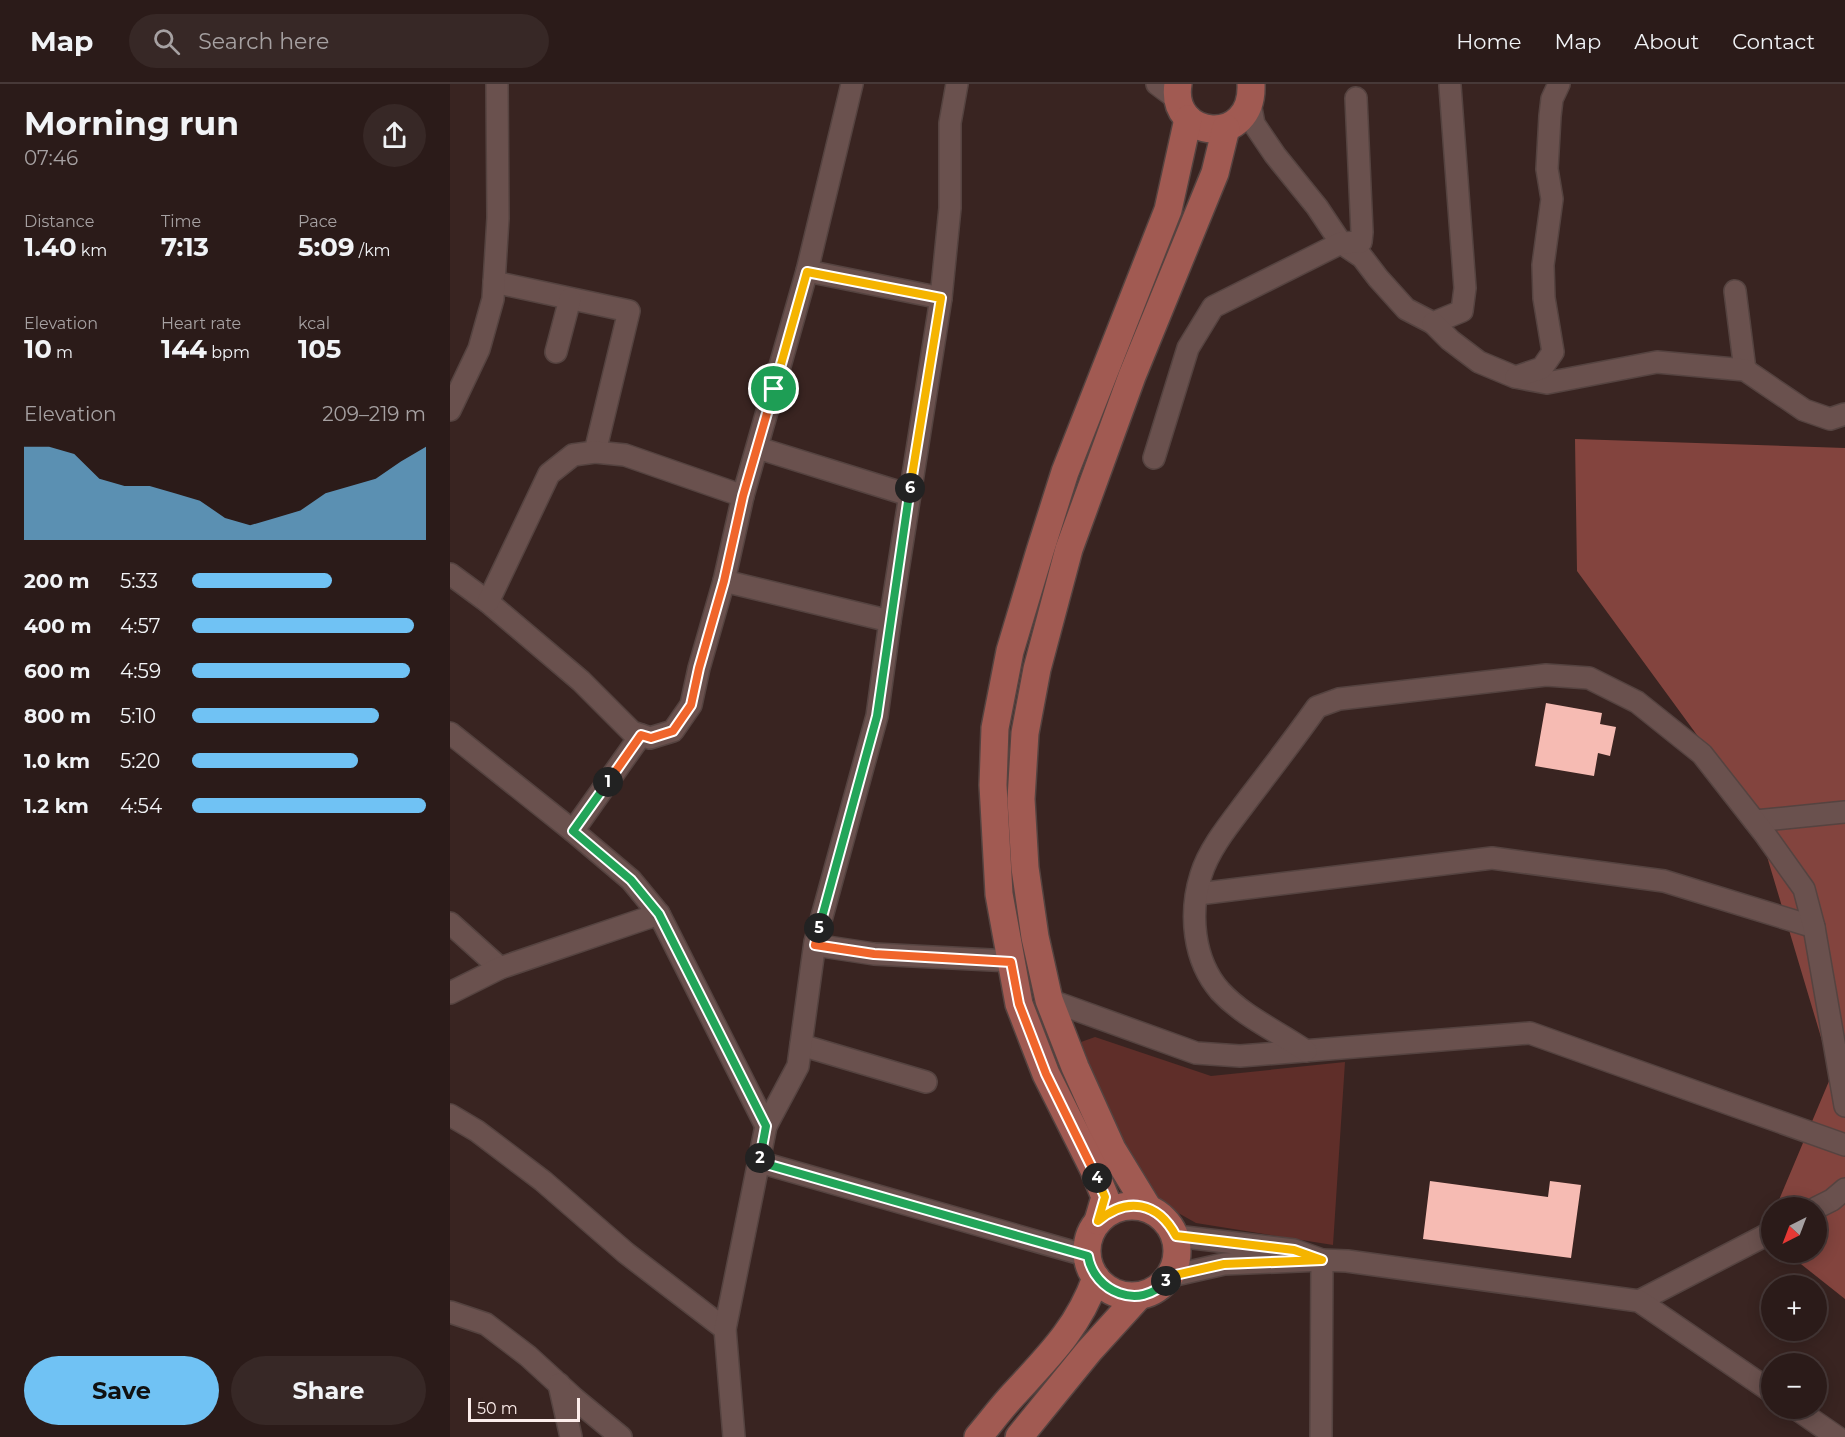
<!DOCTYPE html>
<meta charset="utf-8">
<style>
body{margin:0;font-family:Montserrat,sans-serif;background:#372826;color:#f1f3f6;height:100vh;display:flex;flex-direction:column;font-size:22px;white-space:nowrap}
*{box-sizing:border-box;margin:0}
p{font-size:20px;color:#a6a1a2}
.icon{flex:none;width:33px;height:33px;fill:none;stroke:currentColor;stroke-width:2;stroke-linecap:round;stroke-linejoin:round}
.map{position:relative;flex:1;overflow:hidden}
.side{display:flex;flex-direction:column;background:#2b1b19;width:450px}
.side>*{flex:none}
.needle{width:39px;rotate:222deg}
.controls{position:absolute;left:1311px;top:1113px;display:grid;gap:12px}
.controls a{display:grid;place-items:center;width:66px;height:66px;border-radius:50%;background:#2b1b19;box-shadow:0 3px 15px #0003,0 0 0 2px #473938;font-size:30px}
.scale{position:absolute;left:18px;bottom:15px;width:112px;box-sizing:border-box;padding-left:6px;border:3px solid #fcedeb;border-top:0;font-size:16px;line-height:21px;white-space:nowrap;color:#fcedeb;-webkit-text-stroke:4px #392421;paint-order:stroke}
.pin{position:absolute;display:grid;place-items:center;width:51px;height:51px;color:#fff;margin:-26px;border:3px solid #fff;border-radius:50%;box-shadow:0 2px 6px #0007}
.km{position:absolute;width:30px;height:30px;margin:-15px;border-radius:50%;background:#222;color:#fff;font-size:16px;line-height:30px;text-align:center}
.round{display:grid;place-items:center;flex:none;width:63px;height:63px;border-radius:32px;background:#372826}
.overview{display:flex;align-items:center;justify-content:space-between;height:102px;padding:0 24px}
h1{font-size:33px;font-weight:700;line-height:45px}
.stats{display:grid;grid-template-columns:repeat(3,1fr);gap:9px;height:102px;padding:6px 24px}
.stats div{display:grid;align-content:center}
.stats b{font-size:26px;font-weight:700}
.stats small{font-size:16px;font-weight:400}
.stats p{font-size:16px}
.chart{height:168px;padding:12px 24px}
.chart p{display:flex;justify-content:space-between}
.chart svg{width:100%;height:108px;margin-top:6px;fill:#70c2f4;opacity:.7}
.button{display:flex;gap:12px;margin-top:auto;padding:12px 24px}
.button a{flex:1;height:69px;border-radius:36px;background:#70c2f4;color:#111;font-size:24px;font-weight:700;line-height:69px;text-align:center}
.button a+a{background:#372826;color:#f1f3f6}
ul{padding:0 24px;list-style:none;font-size:20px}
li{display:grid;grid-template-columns:96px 72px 1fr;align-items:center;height:45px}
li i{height:15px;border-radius:8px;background:#70c2f4}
header{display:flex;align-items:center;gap:36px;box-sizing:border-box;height:84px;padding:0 30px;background:#2b1b19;border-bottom:2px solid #473938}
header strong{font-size:28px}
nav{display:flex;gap:33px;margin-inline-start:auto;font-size:21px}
.search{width:420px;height:54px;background:#372826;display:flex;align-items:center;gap:15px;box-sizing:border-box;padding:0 21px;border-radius:33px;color:#a6a1a2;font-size:22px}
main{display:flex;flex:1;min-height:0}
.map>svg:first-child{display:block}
.green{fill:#5f2e29}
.forest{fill:#83443e}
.building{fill:#f6bbb3}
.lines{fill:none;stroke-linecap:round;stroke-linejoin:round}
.minor-casing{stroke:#554340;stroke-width:24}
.major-casing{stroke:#554340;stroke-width:30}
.minor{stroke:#6a514e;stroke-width:21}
.major{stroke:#a15a52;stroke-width:27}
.split-1-casing{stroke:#fff;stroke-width:12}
.split-2-casing{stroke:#fff;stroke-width:12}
.split-3-casing{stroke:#fff;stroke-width:12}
.split-4-casing{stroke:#fff;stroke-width:12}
.split-5-casing{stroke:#fff;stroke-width:12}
.split-6-casing{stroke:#fff;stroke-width:12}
.split-7-casing{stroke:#fff;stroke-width:12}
.split-1{stroke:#f0652b;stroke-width:8}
.split-2{stroke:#22a559;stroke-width:8}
.split-3{stroke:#22a559;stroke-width:8}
.split-4{stroke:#f5b400;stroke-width:8}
.split-5{stroke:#f0652b;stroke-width:8}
.split-6{stroke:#22a559;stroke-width:8}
.split-7{stroke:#f5b400;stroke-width:8}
</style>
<header>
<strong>Map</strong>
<div class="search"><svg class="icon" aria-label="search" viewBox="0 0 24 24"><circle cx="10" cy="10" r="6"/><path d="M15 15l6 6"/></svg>Search here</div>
<nav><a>Home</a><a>Map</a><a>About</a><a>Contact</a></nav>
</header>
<main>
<section class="side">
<div class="overview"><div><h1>Morning run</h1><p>07:46</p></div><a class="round"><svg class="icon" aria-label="share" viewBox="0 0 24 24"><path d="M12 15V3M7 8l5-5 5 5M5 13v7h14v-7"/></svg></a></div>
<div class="stats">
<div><p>Distance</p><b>1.40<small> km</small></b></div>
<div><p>Time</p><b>7:13</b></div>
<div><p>Pace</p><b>5:09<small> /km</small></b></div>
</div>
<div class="stats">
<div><p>Elevation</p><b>10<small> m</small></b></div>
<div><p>Heart rate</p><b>144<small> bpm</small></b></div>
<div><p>kcal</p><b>105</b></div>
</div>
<div class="chart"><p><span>Elevation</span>209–219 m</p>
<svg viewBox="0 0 160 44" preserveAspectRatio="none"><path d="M0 44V6L10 6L20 9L30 19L40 22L50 22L60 25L70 28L80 35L90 38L100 35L110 32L120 25L130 22L140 19L150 12L160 6V44z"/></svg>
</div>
<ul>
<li><b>200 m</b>5:33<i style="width:60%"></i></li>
<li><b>400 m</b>4:57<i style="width:95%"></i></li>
<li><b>600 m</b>4:59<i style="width:93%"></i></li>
<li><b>800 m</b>5:10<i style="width:80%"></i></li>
<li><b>1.0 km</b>5:20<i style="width:71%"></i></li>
<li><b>1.2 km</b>4:54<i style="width:100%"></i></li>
</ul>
<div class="button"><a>Save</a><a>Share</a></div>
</section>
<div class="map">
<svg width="1395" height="1353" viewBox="0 0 1395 1353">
<rect width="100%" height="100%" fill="#392421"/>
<polygon class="green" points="645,953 761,992 895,978 883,1161 746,1139 714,1121 691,1095 650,1008 631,958"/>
<polygon class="forest" points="1125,355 1395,364 1395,1215 1337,1169 1366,1168 1366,1124 1326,1123 1382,990 1304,729 1127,487"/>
<g class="building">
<polygon points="1096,619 1152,629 1150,640 1166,643 1160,672 1148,669 1144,692 1085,682"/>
<polygon points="980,1097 1098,1113 1100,1097 1131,1101 1121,1174 973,1155"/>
</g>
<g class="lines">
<g class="minor-casing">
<g id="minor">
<polyline points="707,0 727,15"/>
<polyline points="800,19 804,40 825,71 867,123 891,159 912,173 928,194 956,225 983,239 1012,227 1015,204 1000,2"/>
<polyline points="357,187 491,214"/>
<polyline points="44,198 179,227 145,368"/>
<polyline points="1285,207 1295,286"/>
<polyline points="983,239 1000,256 1029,278 1065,293 1097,299 1207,278 1295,286 1354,326 1380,335 1395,330"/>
<polyline points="106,268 120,215"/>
<polyline points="1066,293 1092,284 1103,268 1094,214 1093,181 1102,115 1097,85 1100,32 1102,15 1109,0"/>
<polyline points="0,326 29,265 43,215 48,134 47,0"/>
<polyline points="308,364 459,411"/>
<polyline points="704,374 738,264 763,223 891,159 911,158 912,148 906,14"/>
<polyline points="0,490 38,518 131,597 182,648 200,654 223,647 241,621 249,584 274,497 293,412 357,187 402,0"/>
<polyline points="274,497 440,537"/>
<polyline points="38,518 99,390 123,371 145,368 175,371 293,412"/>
<polyline points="0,649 123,747 181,796 209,830 316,1042"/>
<polyline points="1305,737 1395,728"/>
<polyline points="123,747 191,651"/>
<polyline points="748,810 1042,774 1214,797 1364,843"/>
<polyline points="0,839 50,884"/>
<polyline points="365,861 424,870 561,877"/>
<polyline points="0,909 50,884 209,830"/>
<polyline points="599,916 746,969 790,972 1080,949 1395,1061"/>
<polyline points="351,961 476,998"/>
<path d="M856,967C827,947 794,933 770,907C743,876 739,829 751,791C759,764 782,737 799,714C822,684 845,654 867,623L889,615L1096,591L1139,594L1187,618L1252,670L1314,749L1354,805L1364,843L1395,1022"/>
<polyline points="0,1031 27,1047 93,1097 176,1169 275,1245"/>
<polyline points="309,1078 638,1172"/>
<polyline points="1366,1124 1382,1116 1395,1105"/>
<polyline points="721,1192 774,1180 872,1176 844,1166 726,1152"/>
<polyline points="1189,1217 1322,1148"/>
<polyline points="0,1228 36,1240 78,1272 125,1315 171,1353"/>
<polyline points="109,1300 121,1353"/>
<polyline points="1345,1324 1387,1353"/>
<polyline points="284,1353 275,1245 316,1042 348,982 365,858 427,632 440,537 491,214 500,124 500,39 507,0"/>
<polyline points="871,1353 872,1176 897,1177 1189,1217 1322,1308"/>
</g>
</g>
<g class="major-casing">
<g id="major">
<path d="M728,0C719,56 804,64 801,0"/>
<circle cx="682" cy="1167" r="45"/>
<polyline points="698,1124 662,1065 625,983 599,916 585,853 575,784 571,715 575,649 587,585 619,465 682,292 765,89 776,44"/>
<polyline points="648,1137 655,1113 644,1086 596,990 569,920 549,810 543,701 545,644 560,567 590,467 615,388 718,126 738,35"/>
<path d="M528,1353C540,1339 551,1324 564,1310C599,1272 628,1244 646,1194"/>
<polyline points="569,1353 639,1267 689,1212"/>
</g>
</g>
<use href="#minor" class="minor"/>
<use href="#major" class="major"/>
</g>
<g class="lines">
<g class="split-1-casing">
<polyline id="split-1" points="158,698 191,651 201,654 223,647 241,621 249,584 274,497 293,412 324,305"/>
</g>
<g class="split-2-casing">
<polyline id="split-2" points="158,698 123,747 181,796 209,830 316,1042 310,1074"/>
</g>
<g class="split-3-casing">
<path id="split-3" d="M310,1074L309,1078L638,1172C644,1208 690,1227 716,1197"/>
</g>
<g class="split-4-casing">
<path id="split-4" d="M647,1094L655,1113L648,1137C677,1112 708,1118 726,1152L844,1166L872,1176L774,1180L721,1192L716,1197"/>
</g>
<g class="split-5-casing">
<polyline id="split-5" points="369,844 365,861 424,870 561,878 569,920 596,990 647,1094"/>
</g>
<g class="split-6-casing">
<polyline id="split-6" points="369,844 427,632 460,404"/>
</g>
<g class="split-7-casing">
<polyline id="split-7" points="324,305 357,188 491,214 460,404"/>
</g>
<use href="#split-1" class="split-1"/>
<use href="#split-2" class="split-2"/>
<use href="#split-3" class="split-3"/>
<use href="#split-4" class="split-4"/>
<use href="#split-5" class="split-5"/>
<use href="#split-6" class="split-6"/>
<use href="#split-7" class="split-7"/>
</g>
</svg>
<div class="controls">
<a><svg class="needle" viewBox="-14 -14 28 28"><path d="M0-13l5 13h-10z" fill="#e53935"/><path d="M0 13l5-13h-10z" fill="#a6a1a2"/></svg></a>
<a>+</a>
<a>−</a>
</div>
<div class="scale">50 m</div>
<div class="pin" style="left:324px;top:305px;background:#1e9e55"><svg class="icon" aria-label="arrive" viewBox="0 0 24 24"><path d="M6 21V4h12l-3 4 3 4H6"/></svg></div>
<b class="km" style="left:158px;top:698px">1</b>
<b class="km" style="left:310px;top:1074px">2</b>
<b class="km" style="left:716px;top:1197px">3</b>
<b class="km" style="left:647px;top:1094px">4</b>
<b class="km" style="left:369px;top:844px">5</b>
<b class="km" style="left:460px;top:404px">6</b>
</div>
</main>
